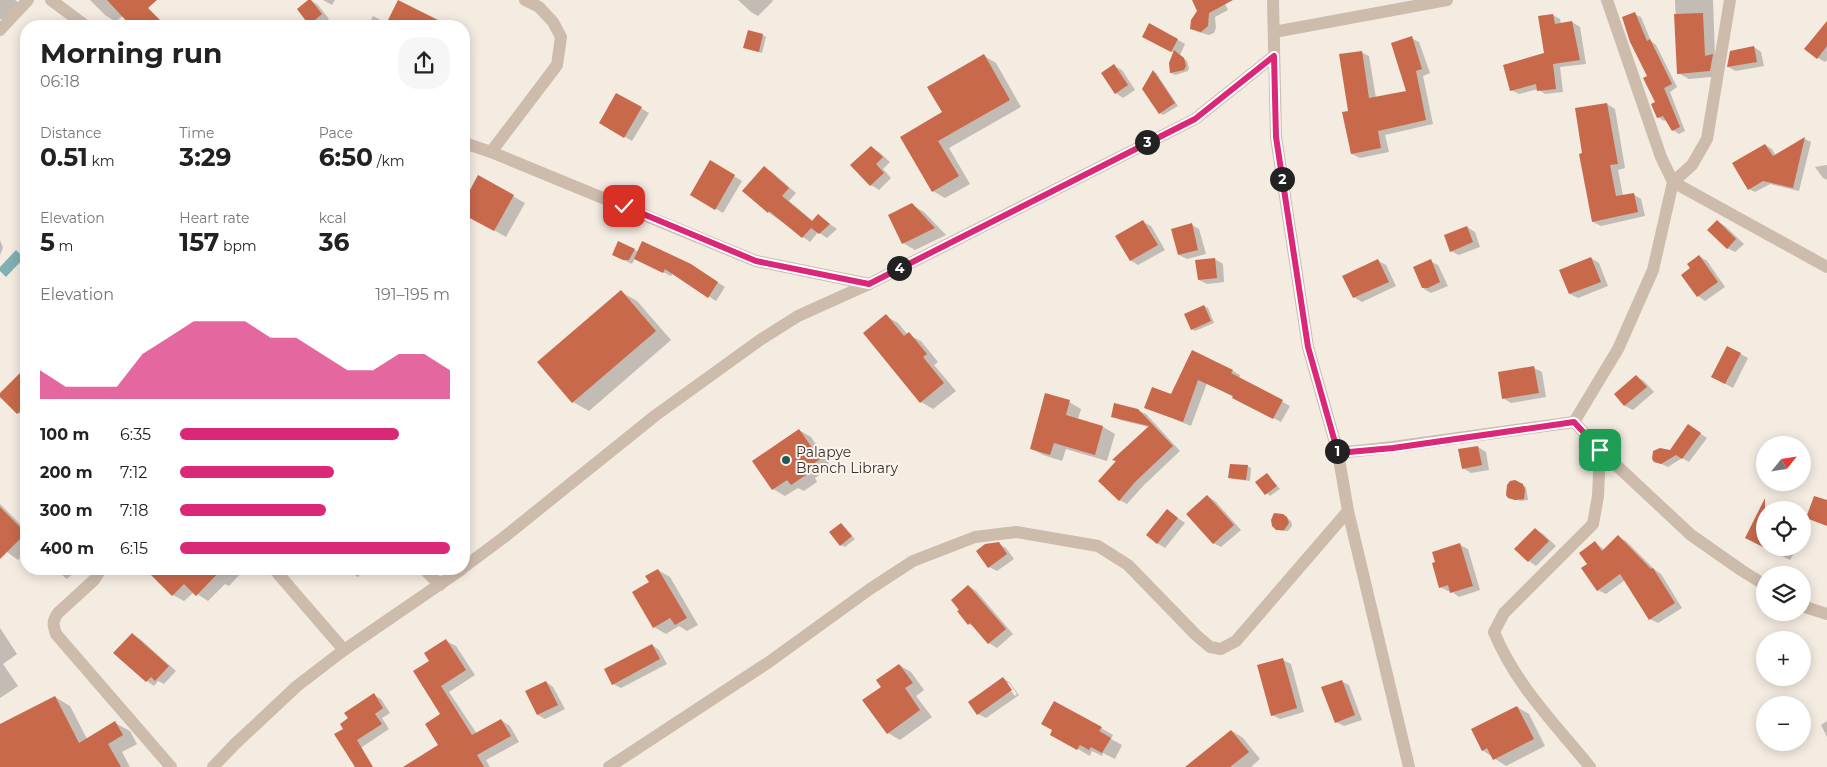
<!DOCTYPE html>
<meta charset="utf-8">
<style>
body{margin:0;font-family:Montserrat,sans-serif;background:#f6f6f6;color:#222;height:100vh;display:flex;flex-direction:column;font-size:19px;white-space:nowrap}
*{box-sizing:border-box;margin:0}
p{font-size:16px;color:#767676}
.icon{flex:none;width:28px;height:28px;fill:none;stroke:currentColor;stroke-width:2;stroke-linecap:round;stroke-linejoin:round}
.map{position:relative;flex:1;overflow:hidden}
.side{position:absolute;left:20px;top:20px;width:450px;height:555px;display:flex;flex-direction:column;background:#fff;border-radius:20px;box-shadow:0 2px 12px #0003}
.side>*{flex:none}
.needle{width:32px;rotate:60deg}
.tools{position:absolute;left:1756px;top:436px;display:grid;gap:10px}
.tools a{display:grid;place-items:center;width:55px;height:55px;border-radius:50%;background:#fff;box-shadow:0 2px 12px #0003;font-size:25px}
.pin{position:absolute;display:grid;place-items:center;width:42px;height:42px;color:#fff;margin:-21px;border-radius:10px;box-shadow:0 2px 8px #0006}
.km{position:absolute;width:25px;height:25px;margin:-12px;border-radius:50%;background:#222;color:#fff;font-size:14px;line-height:25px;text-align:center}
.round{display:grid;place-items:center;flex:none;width:52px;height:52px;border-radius:20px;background:#f6f6f6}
.headline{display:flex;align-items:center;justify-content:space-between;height:85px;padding:0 20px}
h1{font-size:28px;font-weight:700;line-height:38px}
.figures{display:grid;grid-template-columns:repeat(3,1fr);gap:8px;height:85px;padding:5px 20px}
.figures div{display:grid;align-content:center}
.figures b{font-size:25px;font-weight:700}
.figures small{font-size:14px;font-weight:400}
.figures p{font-size:14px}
.chart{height:140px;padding:10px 20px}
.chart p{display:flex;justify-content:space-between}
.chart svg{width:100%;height:90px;margin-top:5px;fill:#db2777;opacity:.7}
ul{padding:0 20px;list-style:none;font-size:16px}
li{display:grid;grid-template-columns:80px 60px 1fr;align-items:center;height:38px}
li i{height:12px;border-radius:6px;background:#db2777}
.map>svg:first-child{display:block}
.water{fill:#7fb0b2}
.shadow{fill:#0003;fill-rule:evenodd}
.building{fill:#c8694b}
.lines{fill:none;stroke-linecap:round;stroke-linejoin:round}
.minor{stroke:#cdbbac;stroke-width:12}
.route-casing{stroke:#fff;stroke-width:10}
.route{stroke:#db2777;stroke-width:6}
.poi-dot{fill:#1f5a5e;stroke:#fbf5ee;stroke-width:2}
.labels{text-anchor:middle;stroke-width:4;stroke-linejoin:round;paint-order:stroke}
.poi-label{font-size:14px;fill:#3b302b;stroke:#fbf5ee;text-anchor:start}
</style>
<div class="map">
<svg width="1827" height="767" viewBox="0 0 1827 767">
<rect width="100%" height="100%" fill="#f4ebe1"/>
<polygon class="water" points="16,250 24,258 6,277 0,271 0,267"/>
<g class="shadow">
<polygon points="0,0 15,0 18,2 15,21 0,19 0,23"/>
<polygon points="90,0 139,0 116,22 105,15"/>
<polygon points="310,0 318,5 329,19 321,26 313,26 310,24"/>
<polygon points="323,0 335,0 332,5"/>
<polygon points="738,0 772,0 773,1 758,16 751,12"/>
<polygon points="1193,0 1223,0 1228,10 1215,17 1216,28 1214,33 1209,35 1198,32 1191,28 1199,11"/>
<polygon points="1675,0 1713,0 1715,57 1721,76 1689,79 1678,73"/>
<polygon points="1634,14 1641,17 1651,41 1656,45 1677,87 1670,92 1685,131 1679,134 1673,130 1666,120 1664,121 1658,117 1657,103 1646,84 1644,79 1649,76"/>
<polygon points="1553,15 1560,19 1561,24 1572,22 1580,27 1586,64 1560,67 1563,92 1545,94 1538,89 1519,94 1511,90 1545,54"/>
<polygon points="373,16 388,24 434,20 445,26 368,26"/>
<polygon points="1827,29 1827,60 1825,62 1818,58"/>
<polygon points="763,35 766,37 762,53 748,49"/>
<polygon points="1411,38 1419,42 1430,73 1423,76 1433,124 1385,135 1389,152 1360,158 1352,154 1361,52 1369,56 1376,98 1407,92"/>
<polygon points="1178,40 1185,44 1180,55 1187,61 1189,68 1188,71 1175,75 1171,73 1174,53 1151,41"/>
<polygon points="1754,47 1761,52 1764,66 1736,71 1728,67 1731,52"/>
<polygon points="984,56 996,63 1021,107 949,148 970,184 945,198 933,191 902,137 943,113"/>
<polygon points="1114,66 1122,70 1135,90 1123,98 1116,93"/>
<polygon points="1153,72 1156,73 1178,106 1163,115 1160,113"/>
<polygon points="617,94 649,113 632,141 600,122"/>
<polygon points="1607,104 1615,109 1625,168 1618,170 1623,196 1633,194 1641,199 1645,216 1601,226 1593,222 1583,154"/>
<polygon points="26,107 26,119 21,115"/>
<polygon points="1805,139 1811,142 1799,191 1770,184 1755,192 1749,189 1765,145 1772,149 1776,156"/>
<polygon points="871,147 879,152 890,162 883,169 891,178 879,190 871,185 852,165"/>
<polygon points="711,162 742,181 723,213 691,194"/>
<polygon points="1827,165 1827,180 1823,178 1815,167"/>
<polygon points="764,168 772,172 796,193 789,201 814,222 818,216 837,229 827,238 818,232 810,242 768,212"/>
<polygon points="478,177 525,203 506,237 464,213 464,203"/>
<polygon points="912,205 924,212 946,235 915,250 903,243"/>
<polygon points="1717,221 1725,226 1744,244 1735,252 1727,248"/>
<polygon points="1143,222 1151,226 1165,250 1138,265 1130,260"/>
<polygon points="1192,225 1199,229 1206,254 1187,259 1179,255"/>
<polygon points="1467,227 1475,232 1480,247 1459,255 1451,251"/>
<polygon points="0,240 3,248 0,255"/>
<polygon points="634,250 699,270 725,287 716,301 673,273 671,276 635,258 632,264 617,257"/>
<polygon points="1699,256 1707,261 1725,287 1705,301 1698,296 1692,269"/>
<polygon points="1591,258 1599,263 1608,286 1578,298 1570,294 1561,270"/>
<polygon points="1215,259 1223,264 1224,282 1207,284 1199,280"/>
<polygon points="1378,261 1386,265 1396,286 1362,302 1354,297"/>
<polygon points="1430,261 1438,265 1448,286 1431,293 1424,289 1414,268"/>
<polygon points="621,292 637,301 671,340 589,411 573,402"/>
<polygon points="1204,306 1208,308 1214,323 1195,331 1192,329"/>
<polygon points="886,316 898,323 908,335 921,341 938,362 934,365 956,391 933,409 921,402"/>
<polygon points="1728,347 1748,358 1733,388 1713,377"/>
<polygon points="1193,352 1233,371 1240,375 1239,379 1290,406 1281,422 1207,383 1191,426 1145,407 1172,396"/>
<polygon points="1534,368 1542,372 1546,397 1511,403 1503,398"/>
<polygon points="26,369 26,418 18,413 0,395"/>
<polygon points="1636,376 1644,381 1654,392 1633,410 1625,406 1615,395"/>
<polygon points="1069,402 1081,409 1078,419 1103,427 1115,434 1107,461 1066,449 1062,461 1043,455 1031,448"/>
<polygon points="1137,410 1146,414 1180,451 1143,486 1127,504 1119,500 1117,462 1114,460 1149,427 1120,420 1113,416"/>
<polygon points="799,430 811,437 831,467 815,478 817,482 804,491 798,488 785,496 773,489 754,461"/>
<polygon points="1695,430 1707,438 1689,462 1682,458 1668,467 1657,462"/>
<polygon points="1478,447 1486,452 1489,470 1471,473 1463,468"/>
<polygon points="1247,466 1251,468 1250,481 1233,479 1230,477"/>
<polygon points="1267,474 1280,489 1270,496 1257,482"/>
<polygon points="1515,482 1526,487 1528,500 1521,501 1511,498"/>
<polygon points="1207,496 1215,501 1241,530 1221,547 1213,543"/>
<polygon points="0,504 26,530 26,552 18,560 0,547"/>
<polygon points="1168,511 1185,523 1165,548 1157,543"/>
<polygon points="1286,517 1291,521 1292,526 1288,531 1281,531 1277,529"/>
<polygon points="841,524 855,539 845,547 841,545"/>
<polygon points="1535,529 1543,534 1556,546 1536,566 1529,561"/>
<polygon points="1618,537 1626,541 1654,569 1661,574 1682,608 1658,623 1650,619 1625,580 1606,594 1598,590 1595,543 1605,550"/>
<polygon points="998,544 1006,548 1014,559 997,571 989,567"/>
<polygon points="1460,545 1468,549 1480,590 1459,597 1451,591 1448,591 1440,587"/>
<polygon points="1766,548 1797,548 1790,560"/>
<polygon points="54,569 78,569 67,579"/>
<polygon points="147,569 239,569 242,572 229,586 225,584 208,601 194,592 184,601 173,595"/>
<polygon points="346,569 365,569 358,577"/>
<polygon points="658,570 670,577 698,625 687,631 679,626 666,634 654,627"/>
<polygon points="969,586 976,591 1013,634 997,648 989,643 975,627 969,624"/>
<polygon points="0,628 17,654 3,664 18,686 0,698"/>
<polygon points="132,634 140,639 176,671 164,684 158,681 154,686 147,681"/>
<polygon points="446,641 456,646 475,675 449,692 477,734 501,720 510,726 519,742 486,760 490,767 418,767 440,745 442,714 431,661"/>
<polygon points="652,645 659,650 667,664 621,688 613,684"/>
<polygon points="1283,660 1291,664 1304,712 1280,719 1272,715"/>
<polygon points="899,665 911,672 924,690 916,696 932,717 900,740 888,733 882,687"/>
<path d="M1003,678L1010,683L1019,695L986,718L978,714ZM1005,683H1009L1017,694L1015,696Z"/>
<polygon points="1341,681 1349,685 1362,720 1344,726 1336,722"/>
<polygon points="546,682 553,687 565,709 545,719 538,715"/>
<polygon points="374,695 381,699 390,713 382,718 389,729 353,753 344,729"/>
<polygon points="55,697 70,706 87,739 115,723 130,731 137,744 122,752 130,767 0,767 0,725"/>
<polygon points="1517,707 1529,714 1545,746 1506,766 1482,750"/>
<polygon points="1827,721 1827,737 1821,725"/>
<polygon points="1101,728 1113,735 1111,739 1122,745 1115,759 1103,753 1102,756 1092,751 1090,756 1052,734"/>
<polygon points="1232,731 1243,738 1260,759 1251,767 1192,767"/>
</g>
<g class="building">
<polygon points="107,0 157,0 148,8 166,26 131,26"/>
<polygon points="308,0 311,0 322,14 309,25 297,9"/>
<polygon points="398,0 450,26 385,26"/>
<polygon points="1192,0 1233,0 1209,13 1208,26 1201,32 1190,29 1191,20 1197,11"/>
<polygon points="1635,12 1647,41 1650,39 1672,84 1664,88 1680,127 1672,131 1663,116 1657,118 1651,104 1655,102 1643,78 1647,76 1630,42 1622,17"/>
<polygon points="1703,13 1705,56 1713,54 1710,71 1677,74 1674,14"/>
<polygon points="1553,14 1555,24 1572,21 1580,60 1553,64 1556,89 1537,91 1536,84 1510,91 1503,65 1544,53 1538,16"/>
<polygon points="1827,21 1827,46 1817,59 1804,49"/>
<polygon points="1149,23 1178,39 1171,52 1142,37"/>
<polygon points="748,30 763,34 759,52 743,48"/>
<polygon points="1412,36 1422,69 1416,71 1426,120 1378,131 1381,148 1351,154 1342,112 1348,111 1339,54 1362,51 1369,98 1406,91 1391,43"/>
<polygon points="1754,46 1757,62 1727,67 1730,51"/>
<polygon points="1174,50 1184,58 1186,66 1184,70 1170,73 1169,63"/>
<polygon points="984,54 1010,100 938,141 959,176 932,192 900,137 942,112 927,87"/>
<polygon points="1114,64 1128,85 1115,94 1101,73"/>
<polygon points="1153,70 1175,103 1159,114 1142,89"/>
<polygon points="616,93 642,107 624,138 599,123"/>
<polygon points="1607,103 1618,164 1610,165 1616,196 1634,193 1638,212 1592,222 1579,154 1582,153 1575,108"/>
<polygon points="1805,137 1793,188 1763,181 1748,190 1732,163 1765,144 1773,156"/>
<polygon points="871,146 883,157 876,164 884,173 870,186 850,165"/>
<polygon points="710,160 735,175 715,210 690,195"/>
<polygon points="764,166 789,188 782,196 812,221 818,214 830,224 819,234 811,228 802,238 769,211 768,213 742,191"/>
<polygon points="478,175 514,195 494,231 464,215 464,201"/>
<polygon points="912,203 935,228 902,244 888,215"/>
<polygon points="1143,220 1158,245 1130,261 1115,236"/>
<polygon points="1717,220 1736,239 1727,249 1707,230"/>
<polygon points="1192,223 1198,250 1178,255 1171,229"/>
<polygon points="1467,226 1473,242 1450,252 1444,235"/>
<polygon points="618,241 635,249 629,260 623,260 612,255"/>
<polygon points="642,241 691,264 718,282 708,298 665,269 663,273 634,259"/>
<polygon points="1699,255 1718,282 1697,297 1681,275 1690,268 1687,264"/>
<polygon points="1591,257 1601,282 1569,294 1559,270"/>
<polygon points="1215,258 1217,278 1198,280 1195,260"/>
<polygon points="1378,259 1389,282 1353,298 1342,276"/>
<polygon points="1431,259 1440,282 1428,288 1422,288 1413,267"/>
<polygon points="621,290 656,331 572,403 537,362"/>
<polygon points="1204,305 1211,321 1191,330 1184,314"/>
<polygon points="886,314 904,336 909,332 927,354 923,357 944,383 920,403 863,333"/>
<polygon points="1727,346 1741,353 1725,384 1711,377"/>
<polygon points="1192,350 1233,370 1231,373 1283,400 1273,419 1232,398 1233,396 1198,380 1183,422 1144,408 1152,387 1171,394"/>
<polygon points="1534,366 1539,393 1502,399 1498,372"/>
<polygon points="26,367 26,406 17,414 0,397 0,393"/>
<polygon points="1636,375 1647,387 1624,406 1614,394"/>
<polygon points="1045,393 1070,400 1066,415 1103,426 1095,455 1054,443 1050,455 1030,449"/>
<polygon points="1114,403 1138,409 1173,446 1135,482 1119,501 1098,481 1116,461 1112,460 1149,426 1111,417"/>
<polygon points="1688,424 1701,433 1682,459 1676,455 1661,464 1654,462 1652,459 1653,451 1660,448 1670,450"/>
<polygon points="799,429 820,459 803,471 806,475 791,485 787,480 772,490 752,461"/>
<polygon points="1478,446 1482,465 1462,469 1458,449"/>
<polygon points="1230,464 1248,465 1246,480 1228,478"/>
<polygon points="1267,473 1277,486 1265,495 1255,482"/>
<polygon points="1515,480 1523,484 1525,490 1524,499 1515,500 1508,498 1506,495 1507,485 1510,481"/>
<polygon points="1207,495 1234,525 1213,544 1186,514"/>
<polygon points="1814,496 1827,500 1827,526 1806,518"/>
<polygon points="1765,498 1765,548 1745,538"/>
<polygon points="0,507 26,533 0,559"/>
<polygon points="1167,509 1178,518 1157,544 1146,535"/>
<polygon points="1274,513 1283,514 1287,517 1289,523 1284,530 1276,530 1272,526 1271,520"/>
<polygon points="841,523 852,536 840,546 829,532"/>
<polygon points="1535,528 1549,541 1528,562 1514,549"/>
<polygon points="1618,535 1651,569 1653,568 1675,603 1649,620 1620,574 1597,591 1581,568 1587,564 1579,553 1595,541 1602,551"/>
<polygon points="999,542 1007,554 988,568 976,551 985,544"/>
<polygon points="1460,543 1473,586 1450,593 1448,585 1439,588 1432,563 1435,562 1432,552"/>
<polygon points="145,569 222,569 196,596 184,584 172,596"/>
<polygon points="658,569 687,618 675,625 670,618 653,628 632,592 649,582 645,576"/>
<polygon points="968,585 1006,629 988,644 970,623 968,625 957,611 959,610 951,600"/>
<polygon points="132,633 169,666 155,681 151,677 146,682 113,653"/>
<polygon points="446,639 466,670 441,686 472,735 501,719 511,736 477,755 484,767 403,767 438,745 425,724 440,714 413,671 429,661 424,653"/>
<polygon points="652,644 660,659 612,685 604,669"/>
<polygon points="1283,658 1297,708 1271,716 1257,665"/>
<polygon points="899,664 913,683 905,688 920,710 887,734 862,700 881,687 876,680"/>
<polygon points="1003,677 1012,690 977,715 968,702"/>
<polygon points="1342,680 1355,715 1335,723 1321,687"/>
<polygon points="546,681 558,705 537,715 525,691"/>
<polygon points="374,693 383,708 375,714 382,724 357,740 373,767 355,767 334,734 343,729 340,724 348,718 344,713"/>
<polygon points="55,696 79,743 115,721 123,735 108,744 121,767 0,767 0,724"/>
<polygon points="1054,701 1102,727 1099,731 1111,738 1102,753 1091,747 1089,750 1080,745 1077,750 1050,735 1052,730 1041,724"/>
<polygon points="1517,706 1534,739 1493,760 1487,748 1482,751 1471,729"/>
<polygon points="1231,730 1249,752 1230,767 1185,767"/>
</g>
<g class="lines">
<g class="minor">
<polyline points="51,0 86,26"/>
<polyline points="1273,0 1276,137 1308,347 1338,453 1348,511 1409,767"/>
<polyline points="1730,0 1707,139 1692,165 1673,182 1827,267"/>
<polyline points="0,30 28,0"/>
<polyline points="1274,32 1447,0"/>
<polyline points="464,143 491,152 756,261 869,284"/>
<polyline points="491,152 557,65 561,37 553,22 539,7 525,0"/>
<polyline points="1574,422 1600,450 1691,535 1741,570 1765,585"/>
<polyline points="1338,453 1393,447 1574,422 1618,349 1653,270 1673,182 1661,157 1607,0"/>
<polyline points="464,567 503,538 656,415 760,340 798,316 869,284 1195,119 1274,56"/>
<path d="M101,569L94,580L58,613C52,621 53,625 56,634L171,767"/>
<polyline points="274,569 344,650"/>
<polyline points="424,569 440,585"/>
<polyline points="1802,606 1827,614"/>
<polyline points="213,767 235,744 297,686 344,650 462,569"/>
<polyline points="609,767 769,662 870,589 913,561 975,537 1016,532 1098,546 1128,565 1196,635 1210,647 1221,649 1236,641 1348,511"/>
<path d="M1590,767C1556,725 1515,684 1494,632L1504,613L1593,524L1598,496L1600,450"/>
</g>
</g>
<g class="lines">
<g class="route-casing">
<polyline id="route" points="624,206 756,261 869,284 1195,119 1274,56 1276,137 1308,347 1338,453 1393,448 1574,422 1600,450"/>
</g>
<use href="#route" class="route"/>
</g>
<circle class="poi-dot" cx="786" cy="460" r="5"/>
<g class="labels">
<g class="poi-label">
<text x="796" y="457">Palapye<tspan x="796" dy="16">Branch Library</tspan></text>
</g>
</g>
</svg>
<div class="tools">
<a><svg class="needle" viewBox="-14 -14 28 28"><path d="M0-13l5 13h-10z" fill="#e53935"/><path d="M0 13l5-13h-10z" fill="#767676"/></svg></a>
<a><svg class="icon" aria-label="locate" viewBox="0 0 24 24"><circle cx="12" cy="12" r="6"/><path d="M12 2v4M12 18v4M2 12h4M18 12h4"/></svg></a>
<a><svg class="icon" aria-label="layers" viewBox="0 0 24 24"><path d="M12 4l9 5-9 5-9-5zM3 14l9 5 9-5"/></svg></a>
<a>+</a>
<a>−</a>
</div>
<div class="pin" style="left:1600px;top:450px;background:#1e9e55"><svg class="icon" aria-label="arrive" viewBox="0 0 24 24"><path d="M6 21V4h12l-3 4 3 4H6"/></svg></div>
<div class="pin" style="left:624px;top:206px;background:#d93025"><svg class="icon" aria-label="check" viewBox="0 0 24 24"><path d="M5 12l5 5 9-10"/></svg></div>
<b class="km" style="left:1337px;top:451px">1</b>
<b class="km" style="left:1282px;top:179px">2</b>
<b class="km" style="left:1147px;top:142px">3</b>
<b class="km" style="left:899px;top:268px">4</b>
<section class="side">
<div class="headline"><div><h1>Morning run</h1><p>06:18</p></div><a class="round"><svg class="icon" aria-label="share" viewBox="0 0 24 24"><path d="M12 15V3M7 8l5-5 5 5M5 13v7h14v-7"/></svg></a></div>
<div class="figures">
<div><p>Distance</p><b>0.51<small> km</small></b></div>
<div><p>Time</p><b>3:29</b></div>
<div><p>Pace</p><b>6:50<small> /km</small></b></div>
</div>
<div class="figures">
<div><p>Elevation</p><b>5<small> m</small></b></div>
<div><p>Heart rate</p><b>157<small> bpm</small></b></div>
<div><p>kcal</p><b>36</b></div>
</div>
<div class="chart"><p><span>Elevation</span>191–195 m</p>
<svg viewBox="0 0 160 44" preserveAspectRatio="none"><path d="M0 44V30L10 38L20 38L30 38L40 22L50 14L60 6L70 6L80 6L90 14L100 14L110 22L120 30L130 30L140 22L150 22L160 30V44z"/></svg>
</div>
<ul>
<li><b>100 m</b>6:35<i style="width:81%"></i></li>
<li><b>200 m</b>7:12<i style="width:57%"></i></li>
<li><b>300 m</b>7:18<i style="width:54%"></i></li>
<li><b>400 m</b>6:15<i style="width:100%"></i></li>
</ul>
</section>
</div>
